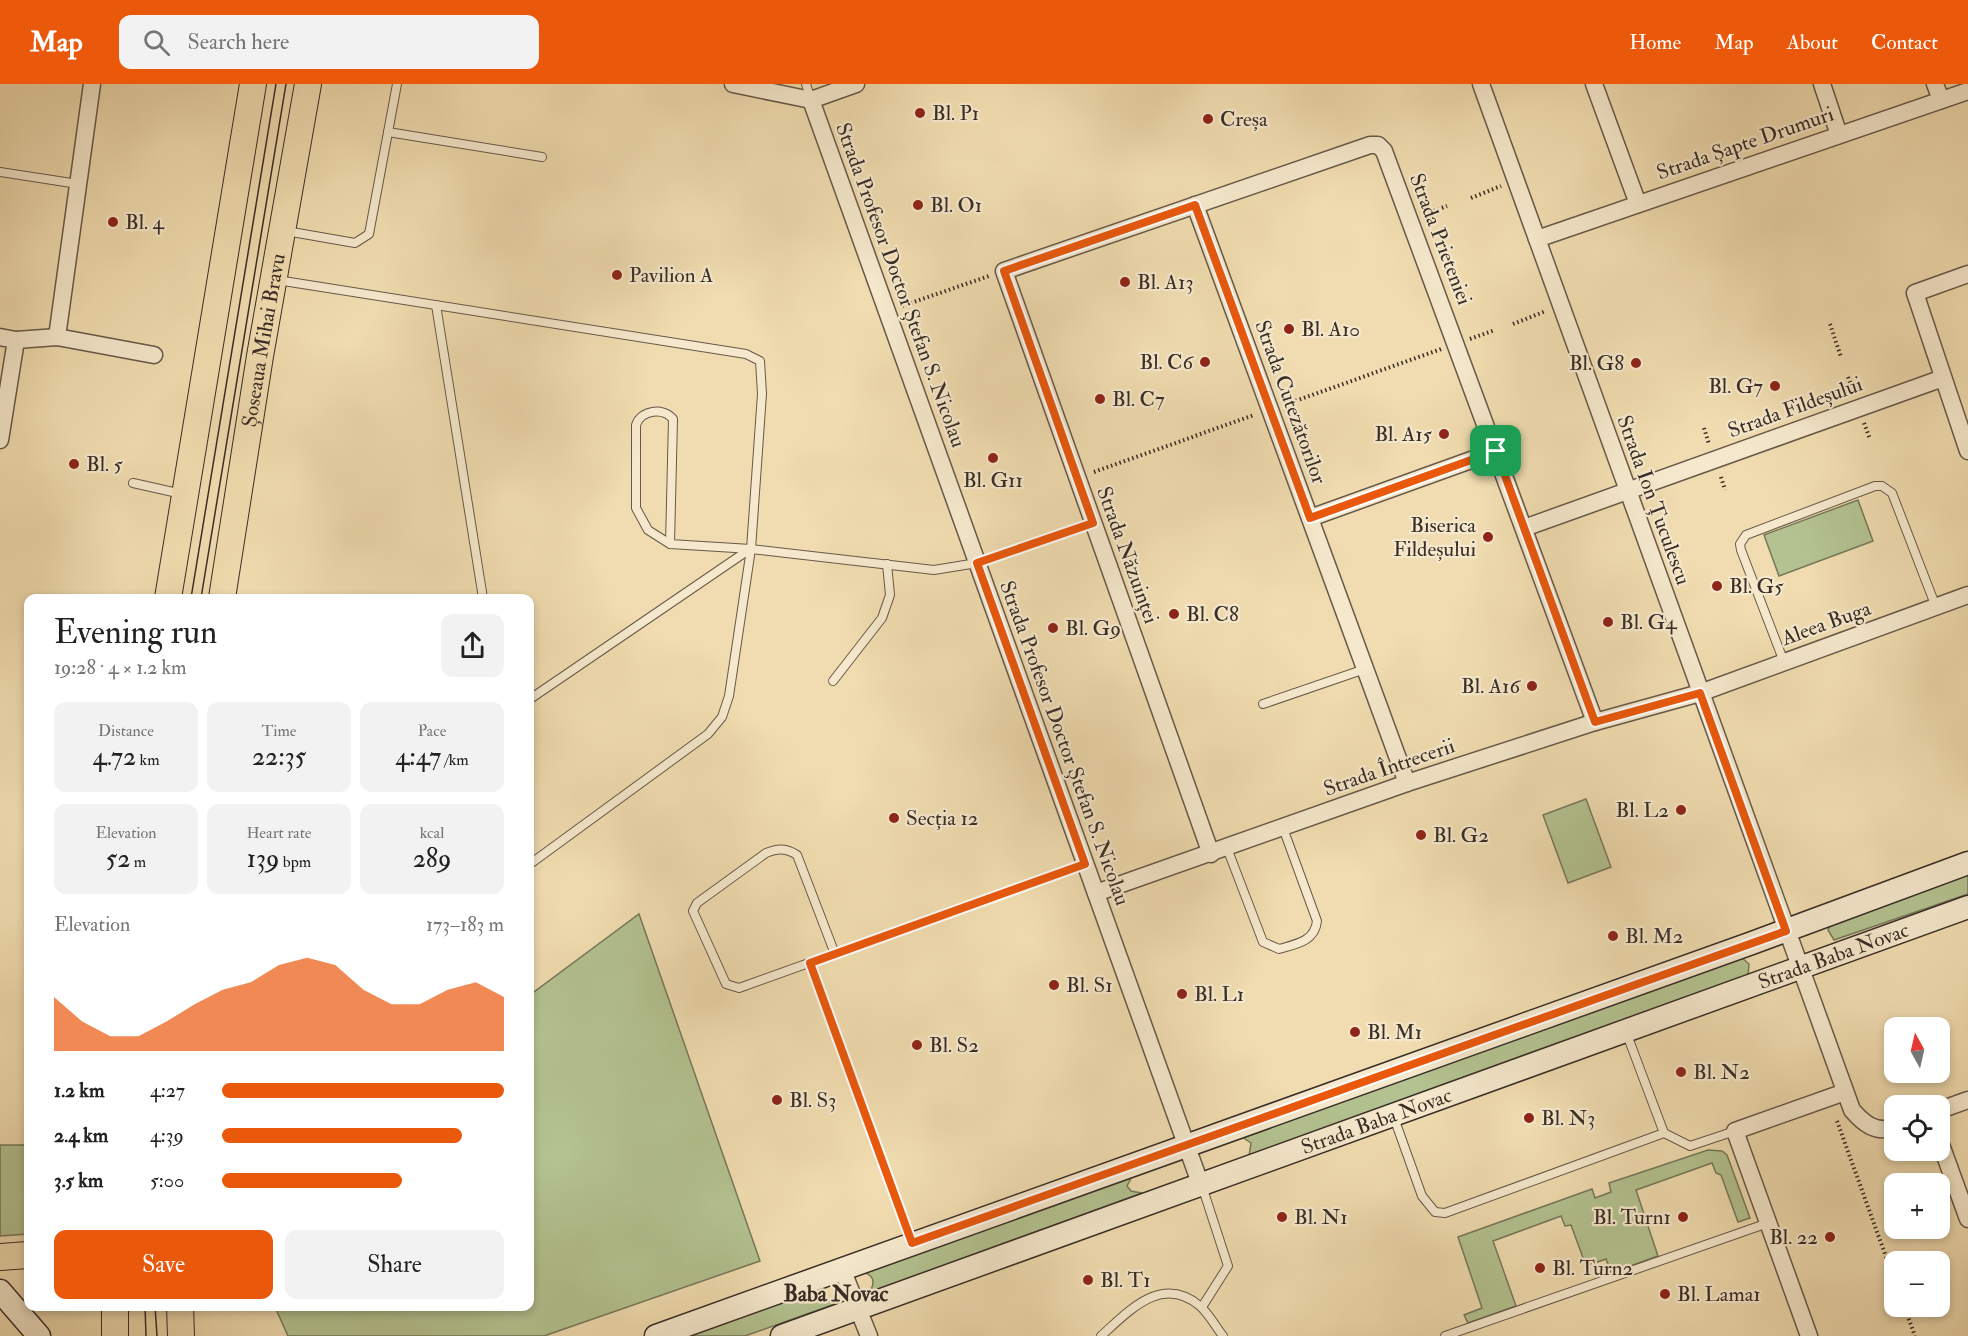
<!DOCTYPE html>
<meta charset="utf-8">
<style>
body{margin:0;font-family:"IM FELL Double Pica",serif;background:#f2f2f2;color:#222;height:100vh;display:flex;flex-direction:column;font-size:22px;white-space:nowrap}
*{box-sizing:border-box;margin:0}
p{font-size:20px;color:#767676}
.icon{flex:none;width:33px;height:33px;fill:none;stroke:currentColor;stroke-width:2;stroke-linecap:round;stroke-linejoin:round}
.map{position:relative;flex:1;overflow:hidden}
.drawer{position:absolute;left:24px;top:510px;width:510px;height:717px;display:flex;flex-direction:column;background:#fff;border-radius:12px;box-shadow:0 3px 9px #0003}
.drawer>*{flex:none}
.needle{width:39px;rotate:352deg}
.tools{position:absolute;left:1884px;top:933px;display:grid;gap:12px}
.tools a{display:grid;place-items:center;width:66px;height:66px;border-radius:12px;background:#fff;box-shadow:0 3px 9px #0003;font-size:30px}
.pin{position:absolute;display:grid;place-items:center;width:51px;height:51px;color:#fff;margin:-26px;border-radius:12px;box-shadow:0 3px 9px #0006}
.round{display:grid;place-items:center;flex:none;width:63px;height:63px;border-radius:12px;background:#f2f2f2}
.summary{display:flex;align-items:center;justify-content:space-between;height:102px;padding:0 30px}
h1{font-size:33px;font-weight:600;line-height:45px}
.figures{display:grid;grid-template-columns:repeat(3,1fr);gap:9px;height:102px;padding:6px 30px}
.figures div{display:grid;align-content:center;border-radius:12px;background:#f2f2f2;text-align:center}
.figures b{font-size:26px;font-weight:600}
.figures small{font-size:16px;font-weight:400}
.figures p{font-size:16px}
.chart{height:168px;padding:12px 30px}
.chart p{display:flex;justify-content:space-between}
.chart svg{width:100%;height:108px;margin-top:6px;fill:#ea580c;opacity:.7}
.action{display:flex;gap:12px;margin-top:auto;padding:12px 30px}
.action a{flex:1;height:69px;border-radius:12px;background:#ea580c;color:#fff;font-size:24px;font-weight:600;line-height:69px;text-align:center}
.action a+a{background:#f2f2f2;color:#222}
ul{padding:0 30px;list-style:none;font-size:20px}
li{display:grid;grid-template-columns:96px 72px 1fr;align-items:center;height:45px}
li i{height:15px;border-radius:8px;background:#ea580c}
header{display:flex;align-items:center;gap:36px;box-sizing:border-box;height:84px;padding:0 30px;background:#ea580c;color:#fff}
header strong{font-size:28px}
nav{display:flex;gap:33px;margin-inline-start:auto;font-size:21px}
.search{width:420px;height:54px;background:#f2f2f2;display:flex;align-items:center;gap:15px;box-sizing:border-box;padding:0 21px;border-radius:12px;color:#767676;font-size:22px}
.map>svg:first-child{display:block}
.green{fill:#b3c290;stroke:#76785b;stroke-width:1.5}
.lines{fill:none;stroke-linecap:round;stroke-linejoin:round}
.lane-casing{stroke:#675948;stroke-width:10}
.street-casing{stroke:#675948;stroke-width:19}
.secondary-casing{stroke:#392d26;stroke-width:25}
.primary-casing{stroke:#392d26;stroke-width:28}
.path{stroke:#392d26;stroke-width:4;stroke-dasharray:1.5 3;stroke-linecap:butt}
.lane{stroke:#f5e8cc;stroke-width:8}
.street{stroke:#f5e8cc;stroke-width:16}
.secondary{stroke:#f5e8cc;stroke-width:22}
.primary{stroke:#f0dcb0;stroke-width:26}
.tram{stroke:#392d26;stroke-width:1.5}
.route-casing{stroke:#fff;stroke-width:12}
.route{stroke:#ea580c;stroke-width:8}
.poi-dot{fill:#8f2418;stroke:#f5e8cc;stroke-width:2}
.labels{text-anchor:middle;stroke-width:4.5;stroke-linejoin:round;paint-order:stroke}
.poi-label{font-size:21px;fill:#392d26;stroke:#f5e8cc;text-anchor:start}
.street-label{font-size:21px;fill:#392d26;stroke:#f5e8cc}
.neighbourhood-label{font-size:22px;font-weight:bold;fill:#392d26;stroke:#f5e8cc}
</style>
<header>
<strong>Map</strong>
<div class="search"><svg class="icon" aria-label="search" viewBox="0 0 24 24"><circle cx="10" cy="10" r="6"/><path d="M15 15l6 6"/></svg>Search here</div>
<nav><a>Home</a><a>Map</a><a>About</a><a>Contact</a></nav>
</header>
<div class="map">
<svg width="1968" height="1252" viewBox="0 0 1968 1252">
<rect width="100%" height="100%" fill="#f0dcb0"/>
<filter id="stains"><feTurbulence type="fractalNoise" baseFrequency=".00333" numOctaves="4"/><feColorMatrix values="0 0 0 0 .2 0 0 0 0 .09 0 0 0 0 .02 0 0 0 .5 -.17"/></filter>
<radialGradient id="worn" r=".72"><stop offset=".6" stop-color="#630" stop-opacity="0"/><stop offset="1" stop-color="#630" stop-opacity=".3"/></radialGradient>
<g class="green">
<polygon points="1858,416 1873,457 1779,492 1764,451"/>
<polygon points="1586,715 1611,783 1568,799 1543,731"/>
<polygon points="1968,789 1968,810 1834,856 1828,846 1831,839"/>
<polygon points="639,830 760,1177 544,1252 288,1252 275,1223 530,1222 530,911"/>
<polygon points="1741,873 1749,880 1748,892 1249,1072 1251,1059 1242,1053"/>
<polygon points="0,1061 28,1061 28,1150 0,1152"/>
<polygon points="1708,1066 1722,1067 1727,1071 1750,1134 1738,1138 1721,1091 1716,1089 1712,1079 1636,1106 1658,1172 1611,1189 1606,1175 1586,1182 1571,1141 1565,1142 1561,1132 1493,1157 1516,1222 1468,1239 1464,1231 1482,1224 1458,1153 1592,1105 1595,1114 1611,1108 1609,1099"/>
<path d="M1134,1089L1127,1102L1131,1107L1142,1109L869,1209C876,1198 874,1190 861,1188Z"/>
<polygon points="827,1200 823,1206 824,1214 835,1220 745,1252 689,1252"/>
</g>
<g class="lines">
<g class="lane-casing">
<g id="lane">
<polyline points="806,0 811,16"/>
<polyline points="388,48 542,73"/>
<polyline points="0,88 78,100"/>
<polyline points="286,147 355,159 369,150 397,0"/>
<polyline points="277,196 746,270 760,277 762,310 751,465 729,612 722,633 708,650 530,780"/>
<polyline points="436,221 483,514"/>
<polyline points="133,399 182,410"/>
<path d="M670,460L648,446L636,424V341C641,326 663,323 673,335L670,460L751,465L934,486L977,479"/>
<polyline points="1784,578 1741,466 1740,460 1746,451 1875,402 1882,402 1892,409 1936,523"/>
<polyline points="833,597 882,534 890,511 887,480"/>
<polyline points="530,615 750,465"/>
<polyline points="1263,620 1365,585"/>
<path d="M1227,764L1263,858L1279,865C1297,860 1315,857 1317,837L1283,744"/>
<path d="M835,870L797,771C786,764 778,764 766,769L697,819L693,827L726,900L739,904L1085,780"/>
<polyline points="810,879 911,1158"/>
<polyline points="1626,948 1664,1049 1690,1062 1735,1047"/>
<polyline points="1393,1031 1422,1112 1435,1128 1445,1129 1664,1049"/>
<polyline points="1202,1102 1228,1182 1202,1223"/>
<path d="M1101,1252C1130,1226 1162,1190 1200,1222C1209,1230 1216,1243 1223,1252"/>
<polyline points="1445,1252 1768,1139"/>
</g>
</g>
<g class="street-casing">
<g id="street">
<polyline points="733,0 811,16 856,0"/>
<path d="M1481,0L1852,1026C1863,1039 1876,1050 1894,1043"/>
<polyline points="1594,0 1638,120"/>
<polyline points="1822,0 1839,51"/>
<polyline points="1935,0 1941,16"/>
<polyline points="811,16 1200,1099"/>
<polyline points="1195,121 1407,699"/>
<polyline points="1537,155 1968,7"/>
<polyline points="1968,190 1915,209 1968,367"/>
<polyline points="0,253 16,256 57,253 154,271"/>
<polyline points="57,253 92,0"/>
<polyline points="0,356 16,256"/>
<polyline points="1310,434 1496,367"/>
<polyline points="1524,444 1943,294"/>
<polyline points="1211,770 1004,187 1370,61 1378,61 1384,67 1595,638"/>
<polyline points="1096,809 1407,699 1595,638 1700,609 1968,511"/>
<polyline points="1940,1026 1968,1016"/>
<polyline points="1940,1058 1968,1135"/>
<polyline points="842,1185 869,1252"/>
<polyline points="1809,1252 1735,1047 1845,1008"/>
</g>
</g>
<g class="secondary-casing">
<g id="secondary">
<polyline points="0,1207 39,1252"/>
<polyline points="656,1252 1752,859 1968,779"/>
<path id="s1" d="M782,1252L1968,823"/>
</g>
</g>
<g class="primary-casing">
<g id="primary">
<polyline points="168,514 253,0"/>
<path id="s2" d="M222,514L260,272L308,0"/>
<polyline points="0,1173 28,1171"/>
<polyline points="115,1222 115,1252"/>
<polyline points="180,1222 181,1252"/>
</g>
</g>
<g class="path">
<polyline points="1471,114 1501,102"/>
<polyline points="1425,130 1447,122"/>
<polyline points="902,222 989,192"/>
<polyline points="1513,240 1546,227"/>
<polyline points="1830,240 1841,273"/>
<polyline points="1470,255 1495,246"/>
<polyline points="1848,293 1854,309"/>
<polyline points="1287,320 1441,265"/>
<polyline points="1864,339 1870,355"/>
<polyline points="1704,344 1709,360"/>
<polyline points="1094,388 1254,331"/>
<polyline points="1721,393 1725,406"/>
<polyline points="992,474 1078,444"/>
<polyline points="1837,1037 1894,1195"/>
<polyline points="1904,1222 1915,1252"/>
</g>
<use href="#lane" class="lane"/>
<use href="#street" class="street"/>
<use href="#secondary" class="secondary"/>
<use href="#primary" class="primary"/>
<g class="tram">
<polyline points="191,514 276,0"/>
<polyline points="201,514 286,0"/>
<polyline points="145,1222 146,1252"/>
<polyline points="155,1222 157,1252"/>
</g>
</g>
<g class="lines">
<g class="route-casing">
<polygon id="route" points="1195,121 1310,434 1496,367 1595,638 1700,609 1786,847 912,1159 810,879 1085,780 977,479 1093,439 1004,187"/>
</g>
<use href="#route" class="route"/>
</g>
<g class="poi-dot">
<circle cx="920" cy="29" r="6"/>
<circle cx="1208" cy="35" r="6"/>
<circle cx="918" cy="121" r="6"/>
<circle cx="113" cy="138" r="6"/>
<circle cx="617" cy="191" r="6"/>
<circle cx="1125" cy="198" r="6"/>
<circle cx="1289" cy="245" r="6"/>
<circle cx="1205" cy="278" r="6"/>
<circle cx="1636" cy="279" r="6"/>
<circle cx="1775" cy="302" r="6"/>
<circle cx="1100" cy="315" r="6"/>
<circle cx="1444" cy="350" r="6"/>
<circle cx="993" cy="374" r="6"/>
<circle cx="74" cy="380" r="6"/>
<circle cx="1488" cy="453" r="6"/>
<circle cx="1717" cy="502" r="6"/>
<circle cx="1174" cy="530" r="6"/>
<circle cx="1608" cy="538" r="6"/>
<circle cx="1053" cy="544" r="6"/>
<circle cx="1532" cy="602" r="6"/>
<circle cx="1681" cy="726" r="6"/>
<circle cx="894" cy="734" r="6"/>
<circle cx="1421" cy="751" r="6"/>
<circle cx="1613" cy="852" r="6"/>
<circle cx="1054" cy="901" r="6"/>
<circle cx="1182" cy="910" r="6"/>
<circle cx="1355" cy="948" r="6"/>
<circle cx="917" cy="961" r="6"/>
<circle cx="1681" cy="988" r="6"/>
<circle cx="777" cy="1016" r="6"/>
<circle cx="1529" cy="1034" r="6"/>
<circle cx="1282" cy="1133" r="6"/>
<circle cx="1683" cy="1133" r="6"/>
<circle cx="1830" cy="1153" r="6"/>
<circle cx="1540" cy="1184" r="6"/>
<circle cx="1088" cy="1196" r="6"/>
<circle cx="1665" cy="1210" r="6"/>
</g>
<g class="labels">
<g class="poi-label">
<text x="932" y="36">Bl. P1</text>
<text x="1220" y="42">Creșa</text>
<text x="930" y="128">Bl. O1</text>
<text x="125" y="145">Bl. 4</text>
<text x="629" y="198">Pavilion A</text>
<text x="1137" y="205">Bl. A13</text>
<text x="1301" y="252">Bl. A10</text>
<text x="1193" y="285" text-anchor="end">Bl. C6</text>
<text x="1624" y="286" text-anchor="end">Bl. G8</text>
<text x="1763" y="309" text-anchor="end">Bl. G7</text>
<text x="1112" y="322">Bl. C7</text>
<text x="1432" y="357" text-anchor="end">Bl. A15</text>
<text x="86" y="387">Bl. 5</text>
<text x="993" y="403" text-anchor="middle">Bl. G11</text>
<text x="1476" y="448" text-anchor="end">Biserica<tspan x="1476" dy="24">Fildeșului</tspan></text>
<text x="1729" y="509">Bl. G5</text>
<text x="1186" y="537">Bl. C8</text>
<text x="1620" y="545">Bl. G4</text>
<text x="1065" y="551">Bl. G9</text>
<text x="1520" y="609" text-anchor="end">Bl. A16</text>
<text x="1669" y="733" text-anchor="end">Bl. L2</text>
<text x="906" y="741">Secția 12</text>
<text x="1433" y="758">Bl. G2</text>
<text x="1625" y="859">Bl. M2</text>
<text x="1066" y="908">Bl. S1</text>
<text x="1194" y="917">Bl. L1</text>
<text x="1367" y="955">Bl. M1</text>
<text x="929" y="968">Bl. S2</text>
<text x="1693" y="995">Bl. N2</text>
<text x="789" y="1023">Bl. S3</text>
<text x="1541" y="1041">Bl. N3</text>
<text x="1294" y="1140">Bl. N1</text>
<text x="1671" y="1140" text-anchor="end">Bl. Turn1</text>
<text x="1818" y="1160" text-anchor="end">Bl. 22</text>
<text x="1552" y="1191">Bl. Turn2</text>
<text x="1100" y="1203">Bl. T1</text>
<text x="1677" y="1217">Bl. Lama1</text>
</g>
<g class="street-label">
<text transform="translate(1745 59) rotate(-19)" y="7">Strada Șapte Drumuri</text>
<text transform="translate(1441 155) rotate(69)" y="7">Strada Prieteniei</text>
<text transform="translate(901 201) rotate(70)" y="7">Strada Profesor Doctor Ștefan S. Nicolau</text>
<text dy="7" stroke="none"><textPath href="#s2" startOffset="261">Șoseaua Mihai Bravu</textPath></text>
<text transform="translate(1291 318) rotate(70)" y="7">Strada Cutezătorilor</text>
<text transform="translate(1795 323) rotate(-20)" y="7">Strada Fildeșului</text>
<text transform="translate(1654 416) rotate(70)" y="7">Strada Ion Țuculescu</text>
<text transform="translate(1128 471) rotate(70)" y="7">Strada Năzuinței</text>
<text transform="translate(1826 539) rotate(-20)" y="7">Aleea Buga</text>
<text transform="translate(1065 659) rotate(70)" y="7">Strada Profesor Doctor Ștefan S. Nicolau</text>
<text transform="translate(1389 683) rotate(-19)" y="7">Strada Întrecerii</text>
<text dy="7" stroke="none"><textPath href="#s1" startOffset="1118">Strada Baba Novac</textPath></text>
<text dy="7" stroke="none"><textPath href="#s1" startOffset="632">Strada Baba Novac</textPath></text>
</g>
<g class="neighbourhood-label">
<text x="836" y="1217">Baba Novac</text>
</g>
</g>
<rect width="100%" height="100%" filter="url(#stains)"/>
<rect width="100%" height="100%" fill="url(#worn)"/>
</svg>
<div class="tools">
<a><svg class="needle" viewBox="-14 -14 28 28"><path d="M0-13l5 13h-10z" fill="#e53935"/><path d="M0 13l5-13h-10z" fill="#767676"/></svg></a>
<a><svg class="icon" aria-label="locate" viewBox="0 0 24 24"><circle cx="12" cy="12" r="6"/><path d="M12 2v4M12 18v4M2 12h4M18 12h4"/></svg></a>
<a>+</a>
<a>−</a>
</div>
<div class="pin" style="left:1496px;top:367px;background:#1e9e55"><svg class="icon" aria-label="arrive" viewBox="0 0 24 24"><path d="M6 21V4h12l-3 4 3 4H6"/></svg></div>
<section class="drawer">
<div class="summary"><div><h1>Evening run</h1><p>19:28 · 4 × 1.2 km</p></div><a class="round"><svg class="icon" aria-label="share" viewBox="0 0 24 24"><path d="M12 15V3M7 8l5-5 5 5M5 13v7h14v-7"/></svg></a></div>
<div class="figures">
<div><p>Distance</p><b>4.72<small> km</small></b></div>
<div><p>Time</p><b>22:35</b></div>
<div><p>Pace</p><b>4:47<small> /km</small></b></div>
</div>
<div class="figures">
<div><p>Elevation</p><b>52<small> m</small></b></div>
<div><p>Heart rate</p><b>139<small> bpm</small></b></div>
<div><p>kcal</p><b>289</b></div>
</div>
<div class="chart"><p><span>Elevation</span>173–183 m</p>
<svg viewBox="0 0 160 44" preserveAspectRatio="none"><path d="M0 44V22L10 32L20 38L30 38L40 32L50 25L60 19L70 16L80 9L90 6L100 9L110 19L120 25L130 25L140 19L150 16L160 22V44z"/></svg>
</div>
<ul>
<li><b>1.2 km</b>4:27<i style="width:100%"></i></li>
<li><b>2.4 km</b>4:39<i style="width:85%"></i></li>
<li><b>3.5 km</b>5:00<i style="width:64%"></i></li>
</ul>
<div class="action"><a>Save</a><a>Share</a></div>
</section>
</div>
